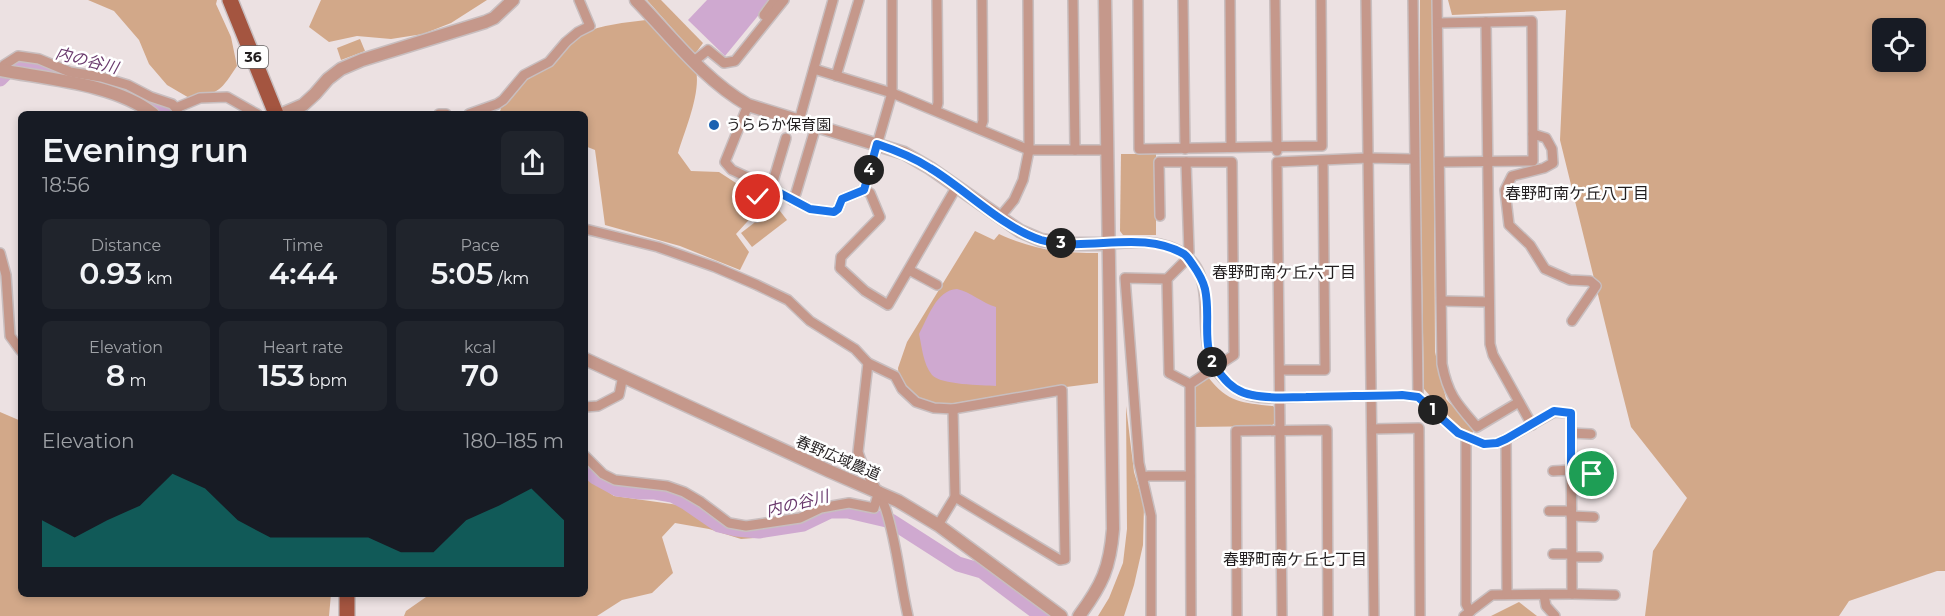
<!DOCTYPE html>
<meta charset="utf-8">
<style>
body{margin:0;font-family:Montserrat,"Noto Sans JP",sans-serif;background:#20242c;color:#f1f3f6;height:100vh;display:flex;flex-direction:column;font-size:22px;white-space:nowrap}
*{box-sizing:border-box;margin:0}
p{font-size:20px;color:#9ea1a6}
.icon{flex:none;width:33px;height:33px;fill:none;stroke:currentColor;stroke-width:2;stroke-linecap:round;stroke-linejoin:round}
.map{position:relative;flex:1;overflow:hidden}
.drawer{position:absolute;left:18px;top:111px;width:570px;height:486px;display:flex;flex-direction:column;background:#171b24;border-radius:9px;box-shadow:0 3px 9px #0003}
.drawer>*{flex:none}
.buttons{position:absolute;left:1872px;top:18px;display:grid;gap:12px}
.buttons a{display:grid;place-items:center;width:54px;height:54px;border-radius:9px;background:#171b24;box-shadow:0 3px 9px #0003;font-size:30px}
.pin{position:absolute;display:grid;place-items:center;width:51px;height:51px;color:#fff;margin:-26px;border:3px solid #fff;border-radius:50%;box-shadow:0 2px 6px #0007}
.km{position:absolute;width:30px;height:30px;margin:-15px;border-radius:50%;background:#222;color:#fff;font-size:16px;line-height:30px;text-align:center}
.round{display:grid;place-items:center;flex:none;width:63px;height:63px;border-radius:9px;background:#20242c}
.summary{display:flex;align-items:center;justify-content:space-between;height:102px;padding:0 24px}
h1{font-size:33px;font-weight:600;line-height:45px}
.metrics{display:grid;grid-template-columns:repeat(3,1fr);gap:9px;height:102px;padding:6px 24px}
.metrics div{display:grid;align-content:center;border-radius:9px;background:#20242c;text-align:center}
.metrics b{font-size:30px;font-weight:600}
.metrics small{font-size:16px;font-weight:400}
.metrics p{font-size:16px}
.chart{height:168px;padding:12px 24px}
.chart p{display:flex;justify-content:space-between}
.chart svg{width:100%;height:108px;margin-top:6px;fill:#0f766e;opacity:.7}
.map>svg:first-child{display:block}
.green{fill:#d2a889;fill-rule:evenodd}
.water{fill:#cfa9d0}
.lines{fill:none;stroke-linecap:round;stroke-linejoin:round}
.river{stroke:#cfa9d0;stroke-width:15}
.minor-casing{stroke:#c8bebf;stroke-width:12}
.tertiary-casing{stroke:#c8bebf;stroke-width:15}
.primary-casing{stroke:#c8bebf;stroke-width:18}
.minor{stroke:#c5988b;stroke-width:9}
.tertiary{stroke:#c5988b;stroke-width:12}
.primary{stroke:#a45540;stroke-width:15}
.route-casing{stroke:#fff;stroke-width:12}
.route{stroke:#1a73e8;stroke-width:8}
.poi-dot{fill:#1b61b1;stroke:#fff;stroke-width:2}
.labels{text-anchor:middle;stroke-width:5;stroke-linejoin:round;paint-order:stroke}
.shield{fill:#fff;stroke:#646262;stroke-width:1.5}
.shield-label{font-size:14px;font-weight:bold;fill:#221e1f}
.poi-label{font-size:15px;fill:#221e1f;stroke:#fff;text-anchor:start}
.street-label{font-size:15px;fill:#221e1f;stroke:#fff}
.water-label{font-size:16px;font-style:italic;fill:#6a3a6d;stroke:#fff}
.neighbourhood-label{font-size:16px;fill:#221e1f;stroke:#fff}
</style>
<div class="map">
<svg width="1945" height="616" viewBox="0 0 1945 616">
<rect width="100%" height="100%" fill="#ece1e2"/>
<g class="green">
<path d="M88,0H217L216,4L231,37L237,66C221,90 220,93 191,99L167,85L149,64L139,40L114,11Z"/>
<polygon points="321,0 487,0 451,23 423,34 391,39 357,36 329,42 309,27"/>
<polygon points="647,0 661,0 703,43 695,54"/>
<polygon points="1420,0 1432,0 1433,3 1435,352 1446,399 1474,429 1472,434 1458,427 1424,389 1420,159"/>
<path d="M1448,0H1945V571H1937L1849,601L1839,616H1645L1653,551L1687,498L1631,427L1617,372L1560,140L1566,10L1452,15ZM1882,28H1916V62H1882Z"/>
<path d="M646,20C656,27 693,60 696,70C701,93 685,130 678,153L691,171L719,172L739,185L757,211L736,234L749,252L740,270L680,246L605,225L595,150L585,146V114H499C508,84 536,78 556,60C564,52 572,39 582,34C602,24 625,23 646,20Z"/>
<polygon points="360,39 365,51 341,60 337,48"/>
<polygon points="1121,154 1156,154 1156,235 1123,235 1120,231"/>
<polygon points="776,206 787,220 752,247 741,233"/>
<path d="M975,231L994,240L999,234C1034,250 1060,253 1098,253V383L1002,395L938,406L914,396L899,379L898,368L907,342Z"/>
<path d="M1208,377C1228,403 1243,403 1273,406L1277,410L1276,422L1271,426L1192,427L1193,387Z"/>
<polygon points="1126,406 1134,472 1144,506 1143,545 1134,585 1124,616 1098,616 1109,598 1123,563 1127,529"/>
<polygon points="0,412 21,421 21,594 331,594 329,616 0,616"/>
<polygon points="585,470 592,481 614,496 686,506 726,519 762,524 766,537 741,539 709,529 675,523 662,537 673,573 652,593 622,600 597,616 404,616 406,611 426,597 426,594 585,594"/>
<polygon points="1519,602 1537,616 1491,616"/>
</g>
<g class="water">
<polygon points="707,0 771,0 725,56 688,20"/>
<path d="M957,289C971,292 982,303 996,307V386C982,385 941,385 932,375C923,364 922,347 919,334C928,318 936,290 957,289Z"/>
</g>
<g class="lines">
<g class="river">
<polyline points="0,79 15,64 25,61 69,77 114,85 138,95 161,110 165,114"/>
<polyline points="585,466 595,477 617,489 641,492 655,492 672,495 687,503 719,525 736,529 759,531 803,524 830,511 848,511 891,521 958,564 982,571 1042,616"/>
</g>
<g class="minor-casing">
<g id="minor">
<polyline points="1073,0 1075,150"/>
<polyline points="1138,0 1139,149 1322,146 1321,0"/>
<polyline points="1183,0 1185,149"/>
<polyline points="1230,0 1231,147"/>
<polyline points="1275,0 1277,151"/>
<polyline points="1366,0 1374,616"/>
<polyline points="1413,0 1418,397"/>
<path d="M1437,0L1442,364C1448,395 1457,404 1477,427L1519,402"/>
<polyline points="764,15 775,0"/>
<polyline points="1438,23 1486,22 1490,344 1493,355 1532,425"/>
<polyline points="694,61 708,50 724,63 735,61 784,0"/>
<polyline points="814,69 892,93 1029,150 1107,150"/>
<polyline points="1,71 4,65 18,56 39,59 70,72 101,77 128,85 151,97 172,104 176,108 178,114"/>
<polyline points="836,76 859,0"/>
<polyline points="748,105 725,162 732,170 771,188 810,209 834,212 838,209 842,199 864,190"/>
<polyline points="176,108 200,98 227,97 257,114"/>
<polyline points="936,110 938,103 937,0"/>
<polyline points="439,114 446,114"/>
<polyline points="469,114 497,104 503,100 524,75 549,62 566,42 578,32 590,26 579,0"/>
<polyline points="799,121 833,0"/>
<polyline points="980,129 983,121 982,0"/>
<polyline points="1533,134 1546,138 1552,149 1553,163 1544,168 1512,176 1505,190 1509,225 1530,245 1545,269 1570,280 1590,281 1596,286 1572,321"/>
<polyline points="1440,162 1533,161 1532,21 1486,22"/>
<polyline points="771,188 786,138"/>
<polyline points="864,190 870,193 880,217 841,257 840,268 865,291 888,305 957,186"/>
<polyline points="864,190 892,93 892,0"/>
<polyline points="792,200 796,193 816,126"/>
<polyline points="1160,216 1159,162 1186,162"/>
<path d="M757,217C761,204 758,197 763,184"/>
<polyline points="1000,217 1014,200 1023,180 1029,150 1028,0"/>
<path d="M585,229L658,247L715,267L757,285L788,300L810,321L855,349L868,363L858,452C864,474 879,489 886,510C897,544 900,582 908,616"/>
<path d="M1109,244C1125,243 1142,241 1159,244C1223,257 1197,315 1210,357C1214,372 1229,386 1243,393C1261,401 1287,397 1306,397C1338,396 1370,396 1402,395L1418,397L1458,433L1484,444L1497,443L1506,439L1554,412L1571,413L1572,594L1492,595L1464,616"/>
<polyline points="0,253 6,275 10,336 21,351"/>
<polyline points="909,270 937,285"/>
<polyline points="1167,279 1169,373 1190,384"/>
<polyline points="1442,301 1489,302"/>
<polyline points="868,363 895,376 902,389 916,402 934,408 953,409 1062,390 1065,559 1060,560 955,497"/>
<polyline points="1280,370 1325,370 1323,161"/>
<polyline points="585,407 598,406 619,395 623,376"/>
<polyline points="1372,429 1419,428 1420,616"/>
<polyline points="1571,433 1591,434"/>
<polyline points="1466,437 1466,604 1470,612"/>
<polyline points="1506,439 1507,594"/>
<polyline points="585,456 603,474 615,480 667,486 684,492 701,502 729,523 746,526 800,518 821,508 849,503 874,508 879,491"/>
<polyline points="1553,471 1571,470"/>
<polyline points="1571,474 1592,474"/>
<polyline points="1143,478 1148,476 1190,476"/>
<polyline points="1549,511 1571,511"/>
<polyline points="1571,516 1594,517"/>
<polyline points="938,525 955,497 953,409"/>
<polyline points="1553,554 1572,554"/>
<polyline points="1572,557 1598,557"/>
<polyline points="1572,594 1615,595"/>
<polyline points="1544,595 1546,606 1555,616"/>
<polyline points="1151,616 1151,516 1139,463 1125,278 1167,279 1184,262 1189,252 1186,162 1232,162 1234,355 1190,384 1191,616"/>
<polyline points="1237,616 1236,431 1327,430 1328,616"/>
<polyline points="1282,616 1277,162 1368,158 1414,159"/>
</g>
</g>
<g class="tertiary-casing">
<g id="tertiary">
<path d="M636,0C671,36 704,80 748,105L904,153L930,168L1020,231L1041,240L1069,244H1109"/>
<path d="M0,70C47,79 116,84 153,114"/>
<polyline points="282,114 303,105 315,94 328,79 341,69 362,60 485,22 494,18 513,0"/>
<polyline points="585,359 829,471 898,501 938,525 1061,616"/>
<path d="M1079,616C1102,585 1110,568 1113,529L1105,0"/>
</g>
</g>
<g class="primary-casing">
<g id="primary">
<polyline points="230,0 276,114"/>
<polyline points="347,616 347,594"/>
</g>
</g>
<use href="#minor" class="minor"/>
<use href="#tertiary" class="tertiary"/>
<use href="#primary" class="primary"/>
</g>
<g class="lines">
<g class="route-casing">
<path id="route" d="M758,197L763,184L810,209L834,212L838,209L842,199L864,190L877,144C895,150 913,157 930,168C965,189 1003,228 1041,240C1087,253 1141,229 1184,254C1188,257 1190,261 1193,265C1198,272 1203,281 1205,289C1212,321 1198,349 1222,376C1229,385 1240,393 1252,395C1269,399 1289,397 1306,397C1338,396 1370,396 1402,395L1418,397L1458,433L1484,444L1497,443L1506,439L1554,411L1571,413V474H1592"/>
</g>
<use href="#route" class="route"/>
</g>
<circle class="poi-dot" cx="714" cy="125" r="6"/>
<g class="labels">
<rect class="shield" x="238" y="46" width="30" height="22" rx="4.5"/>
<g class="shield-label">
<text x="253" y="62">36</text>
</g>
<g class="poi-label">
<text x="726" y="130">うららか保育園</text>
</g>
<g class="street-label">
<text transform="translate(838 458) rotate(23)" y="5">春野広域農道</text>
</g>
<g class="water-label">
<text transform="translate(87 60) rotate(14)" y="6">内の谷川</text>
<text transform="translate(797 503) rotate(-14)" y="6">内の谷川</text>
</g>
<g class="neighbourhood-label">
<text x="1577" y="199">春野町南ケ丘八丁目</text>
<text x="1284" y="278">春野町南ケ丘六丁目</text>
<text x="1295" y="565">春野町南ケ丘七丁目</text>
</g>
</g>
</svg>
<div class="buttons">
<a><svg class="icon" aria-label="locate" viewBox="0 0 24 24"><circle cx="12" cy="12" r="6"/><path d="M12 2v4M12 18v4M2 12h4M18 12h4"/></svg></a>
</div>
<div class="pin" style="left:1592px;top:474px;background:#1e9e55"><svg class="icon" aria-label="arrive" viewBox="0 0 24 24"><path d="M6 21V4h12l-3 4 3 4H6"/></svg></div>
<div class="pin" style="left:758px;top:197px;background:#d93025"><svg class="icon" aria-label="check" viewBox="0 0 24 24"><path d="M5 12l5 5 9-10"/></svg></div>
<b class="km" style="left:1433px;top:410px">1</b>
<b class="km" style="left:1212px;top:362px">2</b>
<b class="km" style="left:1061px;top:243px">3</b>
<b class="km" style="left:869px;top:170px">4</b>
<section class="drawer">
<div class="summary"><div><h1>Evening run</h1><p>18:56</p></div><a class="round"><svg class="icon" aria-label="share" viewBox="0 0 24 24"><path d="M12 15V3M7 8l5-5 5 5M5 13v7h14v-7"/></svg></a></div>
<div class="metrics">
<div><p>Distance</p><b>0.93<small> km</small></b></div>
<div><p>Time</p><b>4:44</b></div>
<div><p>Pace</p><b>5:05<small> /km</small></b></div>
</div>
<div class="metrics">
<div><p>Elevation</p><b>8<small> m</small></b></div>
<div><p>Heart rate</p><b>153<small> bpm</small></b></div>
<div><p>kcal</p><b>70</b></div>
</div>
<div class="chart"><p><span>Elevation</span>180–185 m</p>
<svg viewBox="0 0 160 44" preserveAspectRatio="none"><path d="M0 44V25L10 32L20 25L30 19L40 6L50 12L60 25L70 32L80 32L90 32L100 32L110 38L120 38L130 25L140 19L150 12L160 25V44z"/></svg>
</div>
</section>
</div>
